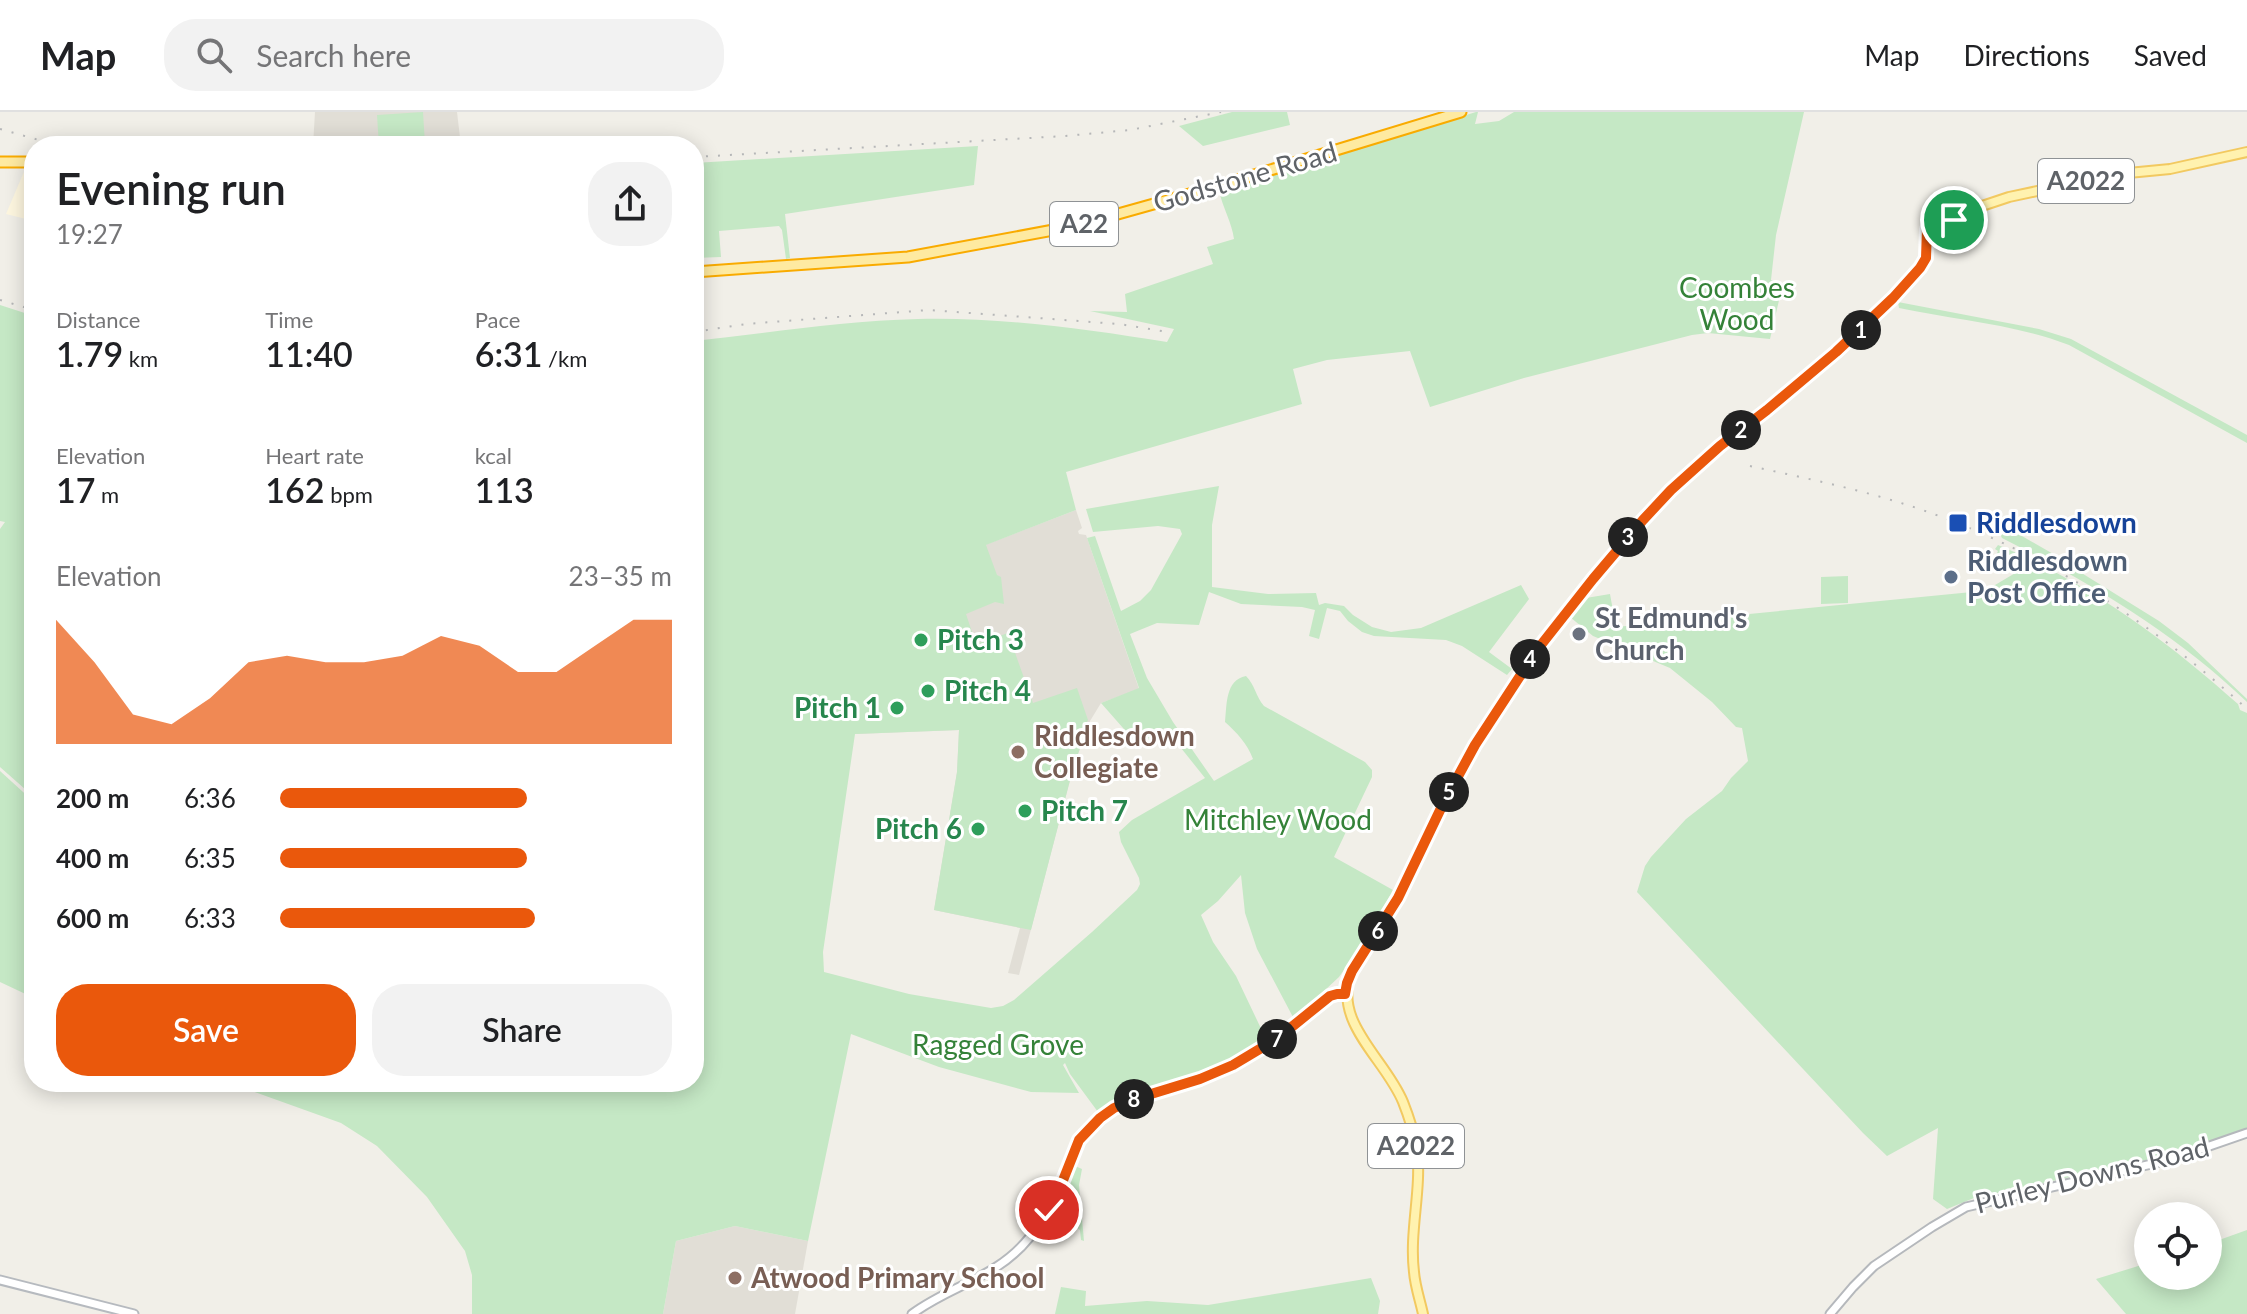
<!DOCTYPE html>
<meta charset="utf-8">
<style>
body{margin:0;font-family:Lato,sans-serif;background:#f2f2f2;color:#202124;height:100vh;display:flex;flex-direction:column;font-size:30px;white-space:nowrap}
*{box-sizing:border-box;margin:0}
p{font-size:26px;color:#757577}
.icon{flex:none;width:44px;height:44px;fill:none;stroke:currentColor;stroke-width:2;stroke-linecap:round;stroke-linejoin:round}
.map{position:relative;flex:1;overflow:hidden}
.sheet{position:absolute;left:24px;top:24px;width:680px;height:956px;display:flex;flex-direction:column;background:#fff;border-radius:32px;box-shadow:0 4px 20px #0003}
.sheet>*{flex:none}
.buttons{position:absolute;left:2134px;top:1090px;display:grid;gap:16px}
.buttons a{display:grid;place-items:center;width:88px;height:88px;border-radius:50%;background:#fff;box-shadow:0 4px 20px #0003;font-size:40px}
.pin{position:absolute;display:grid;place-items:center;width:68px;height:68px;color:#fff;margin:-34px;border:4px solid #fff;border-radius:50%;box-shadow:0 2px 8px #0007}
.km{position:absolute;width:40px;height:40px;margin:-20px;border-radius:50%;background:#222;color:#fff;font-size:22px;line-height:40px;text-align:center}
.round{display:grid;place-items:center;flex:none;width:84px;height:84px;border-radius:32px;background:#f2f2f2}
.overview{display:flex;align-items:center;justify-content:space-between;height:136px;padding:0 32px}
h1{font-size:44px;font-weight:600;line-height:60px}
.metrics{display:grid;grid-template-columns:repeat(3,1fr);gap:12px;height:136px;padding:8px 32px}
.metrics div{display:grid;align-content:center}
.metrics b{font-size:34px;font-weight:600}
.metrics small{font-size:22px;font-weight:400}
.metrics p{font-size:22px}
.chart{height:224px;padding:16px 32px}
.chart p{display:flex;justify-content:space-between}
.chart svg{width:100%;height:144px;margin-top:8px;fill:#ea580c;opacity:.7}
.button{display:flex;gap:16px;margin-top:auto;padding:16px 32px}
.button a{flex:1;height:92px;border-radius:32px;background:#ea580c;color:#fff;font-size:32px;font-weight:600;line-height:92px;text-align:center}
.button a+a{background:#f2f2f2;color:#202124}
ul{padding:0 32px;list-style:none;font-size:26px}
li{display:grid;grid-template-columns:128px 96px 1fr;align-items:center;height:60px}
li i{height:20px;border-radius:10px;background:#ea580c}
header{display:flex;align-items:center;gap:48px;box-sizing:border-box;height:112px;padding:0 40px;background:#fff;border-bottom:2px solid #e0e0e0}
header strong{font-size:38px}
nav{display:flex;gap:44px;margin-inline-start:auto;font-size:28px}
.search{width:560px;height:72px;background:#f2f2f2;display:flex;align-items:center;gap:20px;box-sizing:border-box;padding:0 28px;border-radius:32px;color:#757577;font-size:30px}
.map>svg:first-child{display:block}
.commercial{fill:#fef7e0}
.education{fill:#e1ded6}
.green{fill:#c5e8c5}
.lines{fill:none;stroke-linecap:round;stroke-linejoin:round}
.tertiary-casing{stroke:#b5b8bc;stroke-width:11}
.secondary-casing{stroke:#b6babf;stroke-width:11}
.primary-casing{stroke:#f2c960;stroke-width:12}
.trunk-casing{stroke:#f9ab00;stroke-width:13}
.tertiary{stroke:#fff;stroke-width:7}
.secondary{stroke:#fff;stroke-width:7}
.primary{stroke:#fff2af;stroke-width:8}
.trunk{stroke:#feeaa1;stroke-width:9}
.rail{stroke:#b6b7b8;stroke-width:2;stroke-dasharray:2 10;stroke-linecap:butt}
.route-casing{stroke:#fff;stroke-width:16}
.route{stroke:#ea580c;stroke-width:10}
.transit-dot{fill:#1a4fb4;stroke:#fff;stroke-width:3}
.service-dot{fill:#5c6f8a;stroke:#fff;stroke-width:3}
.worship-dot{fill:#6b7280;stroke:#fff;stroke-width:3}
.leisure-dot{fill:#2e9e5b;stroke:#fff;stroke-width:3}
.education-dot{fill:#8d6e63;stroke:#fff;stroke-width:3}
.labels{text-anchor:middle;stroke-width:6;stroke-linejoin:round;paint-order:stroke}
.shield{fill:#fff;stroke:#8f9295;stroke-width:2}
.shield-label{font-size:26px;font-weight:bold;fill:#5f6368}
.street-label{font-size:28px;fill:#5f6368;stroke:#fff}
.park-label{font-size:28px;fill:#348238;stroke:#fff}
.transit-label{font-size:28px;font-weight:bold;fill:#164399;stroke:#fff;text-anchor:start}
.service-label{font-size:28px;font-weight:bold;fill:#4e5e75;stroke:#fff;text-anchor:start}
.worship-label{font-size:28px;font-weight:bold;fill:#5b616d;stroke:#fff;text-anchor:start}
.leisure-label{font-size:28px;font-weight:bold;fill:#27864d;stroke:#fff;text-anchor:start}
.education-label{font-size:28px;font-weight:bold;fill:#785e54;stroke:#fff;text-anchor:start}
</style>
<header>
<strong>Map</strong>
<div class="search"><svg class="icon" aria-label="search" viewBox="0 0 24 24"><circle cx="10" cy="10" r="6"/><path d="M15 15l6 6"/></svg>Search here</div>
<nav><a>Map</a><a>Directions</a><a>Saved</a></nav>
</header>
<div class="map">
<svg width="2247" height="1202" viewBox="0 0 2247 1202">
<rect width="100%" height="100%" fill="#f1efe8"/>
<polygon class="commercial" points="26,55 34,56 34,109 6,102"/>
<g class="education">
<polygon points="315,0 457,0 461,34 313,34"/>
<polygon points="1076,398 1082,416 1078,419 1079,422 1086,423 1139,577 1101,591 1090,609 1074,653 1019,863 1008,861 1020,816 934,798 957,660 959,618 856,622 985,433"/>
<polygon points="735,1114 808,1129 795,1202 663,1202 676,1129"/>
</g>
<g class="green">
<polygon points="423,0 425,32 379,34 377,3"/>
<polygon points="1232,0 1287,0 1290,13 1203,34 1179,14"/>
<path d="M1476,0H1478L1475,12L1499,9L1514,0H1804L1776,123L1771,168L1783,171L1770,227L1708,221L1692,223L1524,266L1430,295L1410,239L1327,248L1293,257L1302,292L1066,360L1076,398L986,433L997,463L1001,465L1004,492L995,490L966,502L976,532L1008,521L1033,591L1077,576L1088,608L1079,626L1083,628L1074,653L1031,818L934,798L957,660L959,618L855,622L823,840L824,860L909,882L991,896L1003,894L1014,888L1092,820L1137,778L1140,772L1139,766L1121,730L1119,720L1132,708L1205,666L1165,616L1138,633L1101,591L1139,576L1087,426L1095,424L1121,499L1140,489L1151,478L1182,422L1180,417L1158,414L1093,420L1086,397L1219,374L1212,413V475L1268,482L1316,481L1319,493L1325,491L1344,494L1353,503L1372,515L1391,520L1421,516L1521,473L1529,487L1489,540L1512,557L1507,563L1462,534L1446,528L1374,524L1362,520L1348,509L1340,499L1327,496L1319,527L1309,524L1315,498L1302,495L1241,492L1209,480L1199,513L1157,511L1130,522L1147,566L1173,610L1214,669L1253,647C1247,631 1237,621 1225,610C1227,593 1225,568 1246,564C1255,573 1256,585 1264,594L1365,650L1372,658V665L1334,745L1393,778L1365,828L1339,865L1294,907L1257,837L1245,801L1241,763L1218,789L1201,803L1213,830L1236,864L1266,927C1242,940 1218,954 1192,963C1159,975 1127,980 1098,1000L1070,962L1065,951L1063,953L1079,981L1031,980L939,955L851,922L808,1129L735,1114L676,1129L663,1202H472V1163L465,1139L427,1085L377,1034L341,1011L227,970H694V229C768,221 843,209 918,207C1002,205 1085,217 1167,230L1174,217L1090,199L1127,200L1125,182L1213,152L1207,135L1234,127C1232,111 1223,96 1219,79Z"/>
<polygon points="978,34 974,73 785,102 790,146 786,147 782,118 779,114 719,119 721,145 694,146 694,51"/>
<path d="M1898,190L2039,217L2071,227L2247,323V331L2069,233C2014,212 1955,208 1899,196Z"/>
<polygon points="0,193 34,204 34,685 0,655 0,417 5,410 0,409"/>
<path d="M2004,415L2005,418L2015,420L2081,458L2080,460L2159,509L2188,531L2247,587V590C2175,521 2091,471 2002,426L2001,424Z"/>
<path d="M1998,433C2088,470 2166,528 2238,592L2240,598L2247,601V1016L2168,1043L1998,1081L1974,1086L1947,1097L1933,1087L1938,1016L1887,1044L1863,1021L1637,780L1645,754L1651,745L1686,707L1722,679L1731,666L1748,649L1742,616L1736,615L1712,590L1670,556L1593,524L1570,505L1586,486L1610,482L1616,515L1972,480L1990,476L2022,457L1996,443L1998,439L1995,437Z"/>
<polygon points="1848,464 1848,491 1821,492 1821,465"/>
<polygon points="0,659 34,690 34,886 0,870"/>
<polygon points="1075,1054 1082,1057 1079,1073 1084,1129 1081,1128 1080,1118 1054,1101"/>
<polygon points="2247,1118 2247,1202 2126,1202 2096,1167 2148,1151 2148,1164 2208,1164 2208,1132"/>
<polygon points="1371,1166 1380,1189 1378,1202 1055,1202 1061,1175 1086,1179 1085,1194 1147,1189 1208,1193"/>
</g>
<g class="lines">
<g class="tertiary-casing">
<g id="tertiary">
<path d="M912,1202C951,1173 997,1166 1029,1126C1040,1112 1051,1096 1059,1080C1071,1052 1075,1025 1100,1006C1120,990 1143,986 1167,978C1189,972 1210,964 1230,954C1246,946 1263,937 1278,927C1296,914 1312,897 1330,884L1337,882H1345"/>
<polyline points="1830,1202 1853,1175 1874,1154 1932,1115 1966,1095 2169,1048 2247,1021"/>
</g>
</g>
<g class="secondary-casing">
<polyline id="secondary" points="0,1168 134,1202"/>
</g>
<g class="primary-casing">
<path id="primary" d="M1423,1202C1420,1188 1415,1174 1414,1160C1409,1119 1422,1078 1417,1037C1414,1021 1409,1005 1403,990C1385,946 1331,910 1352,859L1398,786L1443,692L1475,633L1537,538L1593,467L1643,408L1671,378L1720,334L1767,298L1836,240L1893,186L1920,156L1926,146L1927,117L1930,113L1954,108L1982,94L2009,85L2118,62L2170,57L2247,40"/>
</g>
<g class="trunk-casing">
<g id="trunk">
<polyline points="0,50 34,50"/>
<polyline points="694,160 908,145 1075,114 1218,74 1461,0"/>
</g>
</g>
<use href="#tertiary" class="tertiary"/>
<use href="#secondary" class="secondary"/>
<use href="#primary" class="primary"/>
<use href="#trunk" class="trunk"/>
<g class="rail">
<polyline points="0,17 60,34"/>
<polyline points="694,45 1065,24 1130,18 1221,0"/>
<polyline points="0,188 34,198"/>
<polyline points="694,220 746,212 929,198 1119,212 1168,220"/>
<path d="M1750,354C1814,368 1878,381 1939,404C2054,447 2157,515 2247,597"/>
</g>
</g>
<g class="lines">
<g class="route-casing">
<polyline id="route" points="1049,1098 1058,1081 1079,1028 1100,1006 1114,996 1138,986 1200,967 1233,953 1278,926 1330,884 1337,882 1345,882 1347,871 1352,859 1398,786 1443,692 1475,633 1537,538 1593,467 1643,408 1671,378 1720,334 1767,298 1836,240 1893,186 1920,156 1926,146 1927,117 1930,113 1954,108"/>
</g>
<use href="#route" class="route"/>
</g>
<rect class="transit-dot" x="1948" y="401" width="20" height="20" rx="4"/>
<circle class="service-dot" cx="1951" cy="465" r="8"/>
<circle class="worship-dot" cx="1579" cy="522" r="8"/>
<g class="leisure-dot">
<circle cx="921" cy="528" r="8"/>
<circle cx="928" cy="579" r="8"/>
<circle cx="897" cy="596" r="8"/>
<circle cx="1025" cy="699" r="8"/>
<circle cx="978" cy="717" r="8"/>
</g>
<g class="education-dot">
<circle cx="1018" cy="640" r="8"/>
<circle cx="735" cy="1166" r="8"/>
</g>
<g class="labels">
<g class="shield">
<rect x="2038" y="47" width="96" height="44" rx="6"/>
<rect x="1050" y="90" width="68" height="44" rx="6"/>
<rect x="1368" y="1012" width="96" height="44" rx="6"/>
</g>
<g class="shield-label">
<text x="2086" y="78">A2022</text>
<text x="1084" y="121">A22</text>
<text x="1416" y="1043">A2022</text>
</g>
<g class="street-label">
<text transform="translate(1245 65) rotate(-16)" y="10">Godstone Road</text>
<text transform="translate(2092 1063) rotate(-14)" y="10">Purley Downs Road</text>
</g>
<g class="park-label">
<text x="1737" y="186">Coombes<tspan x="1737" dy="32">Wood</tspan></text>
<text x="1278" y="718">Mitchley Wood</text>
<text x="998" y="943">Ragged Grove</text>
</g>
<g class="transit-label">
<text x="1976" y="421">Riddlesdown</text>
</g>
<g class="service-label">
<text x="1967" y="459">Riddlesdown<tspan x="1967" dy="32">Post Office</tspan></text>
</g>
<g class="worship-label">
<text x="1595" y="516">St Edmund's<tspan x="1595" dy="32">Church</tspan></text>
</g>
<g class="leisure-label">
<text x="937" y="538">Pitch 3</text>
<text x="944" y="589">Pitch 4</text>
<text x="881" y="606" text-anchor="end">Pitch 1</text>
<text x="1041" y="709">Pitch 7</text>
<text x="962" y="727" text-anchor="end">Pitch 6</text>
</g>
<g class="education-label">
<text x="1034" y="634">Riddlesdown<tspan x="1034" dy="32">Collegiate</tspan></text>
<text x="751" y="1176">Atwood Primary School</text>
</g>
</g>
</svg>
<div class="buttons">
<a><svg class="icon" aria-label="locate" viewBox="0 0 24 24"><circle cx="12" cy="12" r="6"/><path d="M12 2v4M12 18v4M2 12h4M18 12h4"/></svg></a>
</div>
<div class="pin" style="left:1954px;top:108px;background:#1e9e55"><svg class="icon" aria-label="arrive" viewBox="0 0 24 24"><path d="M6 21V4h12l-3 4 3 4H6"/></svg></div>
<div class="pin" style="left:1049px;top:1098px;background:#d93025"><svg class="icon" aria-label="check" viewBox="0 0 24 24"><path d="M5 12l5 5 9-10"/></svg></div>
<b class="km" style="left:1861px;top:218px">1</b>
<b class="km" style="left:1741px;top:318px">2</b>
<b class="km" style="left:1628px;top:425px">3</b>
<b class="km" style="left:1530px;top:547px">4</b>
<b class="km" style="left:1449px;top:680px">5</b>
<b class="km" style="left:1378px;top:819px">6</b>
<b class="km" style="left:1277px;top:927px">7</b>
<b class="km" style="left:1134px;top:987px">8</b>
<section class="sheet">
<div class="overview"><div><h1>Evening run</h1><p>19:27</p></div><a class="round"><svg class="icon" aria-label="share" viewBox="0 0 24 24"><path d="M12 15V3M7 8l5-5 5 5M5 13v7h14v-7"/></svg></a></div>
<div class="metrics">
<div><p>Distance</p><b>1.79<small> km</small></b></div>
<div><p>Time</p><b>11:40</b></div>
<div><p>Pace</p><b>6:31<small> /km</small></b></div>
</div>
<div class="metrics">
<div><p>Elevation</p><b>17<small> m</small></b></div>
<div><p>Heart rate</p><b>162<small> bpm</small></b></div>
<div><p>kcal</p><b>113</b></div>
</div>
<div class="chart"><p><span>Elevation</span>23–35 m</p>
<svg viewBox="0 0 160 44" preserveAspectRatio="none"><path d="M0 44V6L10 19L20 35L30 38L40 30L50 19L60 17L70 19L80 19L90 17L100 11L110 14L120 22L130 22L140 14L150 6L160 6V44z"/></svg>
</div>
<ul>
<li><b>200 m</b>6:36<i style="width:63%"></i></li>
<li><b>400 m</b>6:35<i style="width:63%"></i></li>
<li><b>600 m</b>6:33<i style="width:65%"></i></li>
</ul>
<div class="button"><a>Save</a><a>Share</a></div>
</section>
</div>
